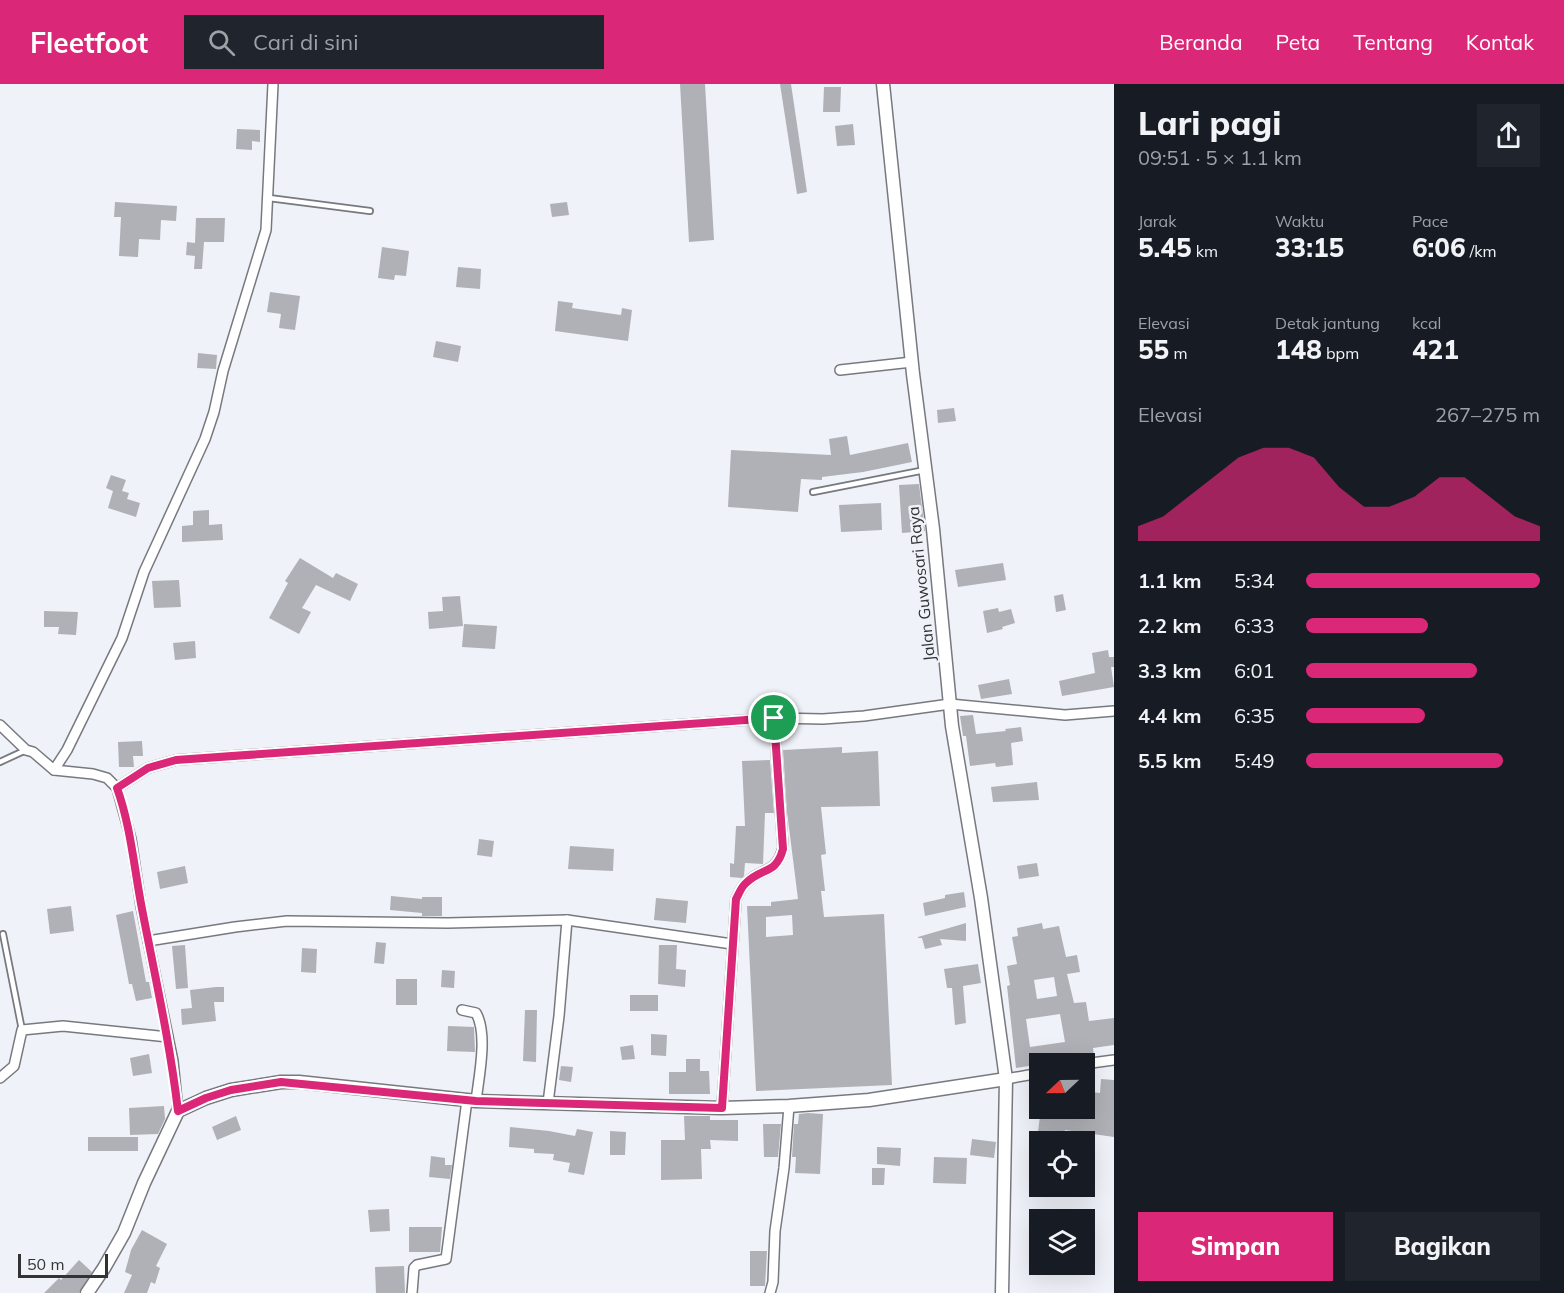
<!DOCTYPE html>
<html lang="id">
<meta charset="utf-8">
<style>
body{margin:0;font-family:Mulish,sans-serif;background:#20242c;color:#f1f3f6;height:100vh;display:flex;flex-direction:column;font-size:22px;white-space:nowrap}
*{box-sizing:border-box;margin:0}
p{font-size:20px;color:#9ea1a6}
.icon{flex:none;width:33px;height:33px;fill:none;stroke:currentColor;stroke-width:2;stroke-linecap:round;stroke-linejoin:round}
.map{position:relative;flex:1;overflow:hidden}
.sheet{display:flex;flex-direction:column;background:#171b24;width:450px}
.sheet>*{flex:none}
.needle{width:39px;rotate:248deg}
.tools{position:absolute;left:1029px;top:969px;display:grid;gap:12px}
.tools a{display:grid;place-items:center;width:66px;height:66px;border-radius:0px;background:#171b24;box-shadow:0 6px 24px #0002;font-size:30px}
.scale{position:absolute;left:18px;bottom:15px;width:90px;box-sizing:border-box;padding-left:6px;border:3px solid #323335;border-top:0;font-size:16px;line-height:21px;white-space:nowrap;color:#323335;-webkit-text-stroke:4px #eff2f8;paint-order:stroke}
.pin{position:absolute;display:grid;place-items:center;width:51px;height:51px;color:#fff;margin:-26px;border:3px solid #fff;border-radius:50%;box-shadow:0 2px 6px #0007}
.round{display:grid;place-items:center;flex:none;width:63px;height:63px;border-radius:0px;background:#20242c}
.summary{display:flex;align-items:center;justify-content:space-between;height:102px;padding:0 24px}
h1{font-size:33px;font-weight:800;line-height:45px}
.metrics{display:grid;grid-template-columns:repeat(3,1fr);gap:9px;height:102px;padding:6px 24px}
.metrics div{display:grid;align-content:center}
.metrics b{font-size:26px;font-weight:800}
.metrics small{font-size:16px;font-weight:400}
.metrics p{font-size:16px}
.chart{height:168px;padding:12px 24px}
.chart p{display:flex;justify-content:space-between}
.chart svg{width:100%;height:108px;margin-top:6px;fill:#db2777;opacity:.7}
.action{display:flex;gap:12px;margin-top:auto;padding:12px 24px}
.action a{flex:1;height:69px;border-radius:0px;background:#db2777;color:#fff;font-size:24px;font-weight:800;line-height:69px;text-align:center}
.action a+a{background:#20242c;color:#f1f3f6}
ul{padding:0 24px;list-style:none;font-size:20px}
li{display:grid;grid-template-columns:96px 72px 1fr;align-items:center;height:45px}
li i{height:15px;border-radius:8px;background:#db2777}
header{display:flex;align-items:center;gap:36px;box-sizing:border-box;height:84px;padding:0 30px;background:#db2777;color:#fff}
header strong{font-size:28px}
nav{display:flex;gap:33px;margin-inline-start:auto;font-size:21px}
.search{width:420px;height:54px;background:#20242c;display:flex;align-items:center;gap:15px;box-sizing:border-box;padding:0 21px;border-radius:0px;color:#9ea1a6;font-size:22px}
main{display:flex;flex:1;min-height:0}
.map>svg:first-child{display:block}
.building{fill:#afb1b7;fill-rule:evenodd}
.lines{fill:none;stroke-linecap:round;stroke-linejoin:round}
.service-casing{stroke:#77797f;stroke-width:8}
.minor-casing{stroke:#77797f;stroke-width:12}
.tertiary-casing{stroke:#77797f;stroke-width:15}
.service{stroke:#fff;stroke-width:4.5}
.minor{stroke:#fff;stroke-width:9}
.tertiary{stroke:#fff;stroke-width:12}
.route-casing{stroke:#fff;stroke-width:12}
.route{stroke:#db2777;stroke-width:8}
.labels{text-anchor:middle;stroke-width:5;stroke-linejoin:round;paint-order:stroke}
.street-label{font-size:16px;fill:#323335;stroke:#eff2f8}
</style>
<header>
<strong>Fleetfoot</strong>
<div class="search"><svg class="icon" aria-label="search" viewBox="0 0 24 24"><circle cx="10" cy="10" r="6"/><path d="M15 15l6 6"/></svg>Cari di sini</div>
<nav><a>Beranda</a><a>Peta</a><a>Tentang</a><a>Kontak</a></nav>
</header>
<main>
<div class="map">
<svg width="1114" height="1209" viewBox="0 0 1114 1209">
<rect width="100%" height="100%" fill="#eff2f8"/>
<g class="building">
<polygon points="680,0 705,0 714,156 689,158"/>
<polygon points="780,0 791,0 807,108 797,110"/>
<polygon points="824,3 841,3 840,28 823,28"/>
<polygon points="853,40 855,61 837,62 835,42"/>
<polygon points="237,45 260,46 260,58 252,57 252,66 236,65"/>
<polygon points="115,118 177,122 176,137 161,136 160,156 139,155 138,173 119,172 121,133 114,133"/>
<polygon points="567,118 569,131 552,133 550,120"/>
<polygon points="196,134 225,134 224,158 204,158 202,185 194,185 195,172 186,171 187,158 195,159"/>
<polygon points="382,163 409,167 406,192 395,191 394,196 378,194"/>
<polygon points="458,183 481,185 480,205 456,203"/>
<polygon points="270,208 300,212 295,246 279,244 281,230 267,228"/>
<polygon points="558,217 573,219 572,224 621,231 622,224 632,226 628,257 555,247"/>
<polygon points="436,257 461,262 458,278 433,273"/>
<polygon points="198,269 217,271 216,285 197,284"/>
<polygon points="954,324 956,337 938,339 937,326"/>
<polygon points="847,352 850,371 908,359 912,378 863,388 822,393 822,396 801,395 798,428 728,423 731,366 831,371 829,355"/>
<polygon points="111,391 126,396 122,407 129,409 127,415 140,419 136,433 108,424 113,407 106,404"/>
<polygon points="919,400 925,447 902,449 899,401"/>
<polygon points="881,419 882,446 841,448 839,421"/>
<polygon points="209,426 209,441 222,440 223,456 182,458 182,442 193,441 193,427"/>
<polygon points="300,474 333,494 336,489 358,500 350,517 316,501 302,524 311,528 299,550 269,534 288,499 285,497"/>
<polygon points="1003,479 1006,496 958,503 955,486"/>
<polygon points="179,496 181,523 154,524 152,497"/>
<polygon points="1063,510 1066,526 1056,528 1054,512"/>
<polygon points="460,512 463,542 429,545 428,528 443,527 442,513"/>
<polygon points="998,524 999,528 1011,525 1015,539 1002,543 1003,545 987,549 983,527"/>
<polygon points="44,527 78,528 76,551 58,550 59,543 44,543"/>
<polygon points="464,540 497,542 495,565 462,563"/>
<polygon points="195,557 196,574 175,576 173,559"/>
<polygon points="1108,566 1109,573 1114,573 1114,583 1111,583 1114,603 1062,612 1059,597 1095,589 1092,569"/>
<polygon points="1009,595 1012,610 981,615 978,601"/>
<polygon points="973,631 976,650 1006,647 1005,645 1021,643 1023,657 1011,659 1013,681 996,683 995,679 970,682 966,652 963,652 960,632"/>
<polygon points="142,657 143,672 133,672 134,683 119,683 118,658"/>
<path d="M842,663V669L878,667L880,722L821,723L826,770L821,771L825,807H821L824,833L884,830L892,1001L756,1007L747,822H771V818L798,815L787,728L783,666ZM792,831L793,851L766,853V833Z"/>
<polygon points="770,676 774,729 765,729 763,780 745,779 744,792 742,794 730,793 730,779 734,780 736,742 745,742 742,677"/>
<polygon points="1037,698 1039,716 993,718 991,703"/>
<polygon points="479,755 494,757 492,773 477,771"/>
<polygon points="570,762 614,765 613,787 568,785"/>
<polygon points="1037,779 1039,792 1019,795 1017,782"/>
<polygon points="185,782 188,799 160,805 157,788"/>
<polygon points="964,808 966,823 925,832 923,819 945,814 945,811"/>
<polygon points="391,812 422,815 422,813 442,813 442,832 422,832 422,829 390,826"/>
<polygon points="656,814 688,817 686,839 654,836"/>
<polygon points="71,822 74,847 50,850 47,825"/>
<polygon points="133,827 146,898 149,898 152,914 136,917 132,900 129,900 116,831"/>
<polygon points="966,839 966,857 940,855 942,861 925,865 922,854 918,854 918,853"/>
<path d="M1042,839L1043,845L1059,842L1066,873L1077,871L1080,888L1067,890L1074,919L1086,918L1089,937L1114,934V961L1093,964L1094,972L1016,984L1007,902L1010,901L1007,882L1017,880L1012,853L1018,852L1017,844ZM1054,893L1057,912L1037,915L1034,896ZM1060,930L1065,958L1030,963L1026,935Z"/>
<polygon points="376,858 386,859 384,880 374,879"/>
<polygon points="185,861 188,904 176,905 172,862"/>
<polygon points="659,861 677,861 676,885 686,886 685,903 658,900"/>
<polygon points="302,864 317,865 316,889 301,888"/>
<polygon points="978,880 981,899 963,902 966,939 955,941 952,904 947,904 944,885"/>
<polygon points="442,886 455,887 454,904 441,903"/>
<rect x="396" y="895" width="21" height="26"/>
<polygon points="216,903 224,903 224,918 214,918 216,937 182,941 181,925 192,924 190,906"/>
<rect x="630" y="911" width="28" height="16"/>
<polygon points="525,926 537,926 536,978 523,977"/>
<polygon points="448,942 474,943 475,968 447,967"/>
<polygon points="651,950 667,951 666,972 651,971"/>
<polygon points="633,961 635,975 622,976 620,963"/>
<polygon points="149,970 152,989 133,992 130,974"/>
<polygon points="686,975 700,975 700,987 709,987 710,1010 669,1010 669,988 686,988"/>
<polygon points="561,982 573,983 571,998 559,996"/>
<polygon points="1101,995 1114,996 1114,1053 1065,1046 1064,1051 1038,1048 1041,1024 1084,1024 1084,1007 1100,1009"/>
<polygon points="164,1022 165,1035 158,1050 130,1051 129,1024"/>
<polygon points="808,1029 823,1030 820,1090 795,1089 796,1073 792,1073 794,1040 798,1040 799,1030"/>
<polygon points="236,1032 241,1046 217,1056 212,1043"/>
<polygon points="684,1032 710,1032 710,1036 738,1036 738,1057 710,1056 711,1065 701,1065 702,1095 661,1096 661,1056 685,1056"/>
<polygon points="763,1040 781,1040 778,1073 764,1073"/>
<polygon points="510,1043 549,1047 575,1052 577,1045 593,1048 584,1091 568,1088 570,1079 553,1076 554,1070 534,1069 534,1065 509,1063"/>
<polygon points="610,1047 626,1048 625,1071 610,1071"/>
<rect x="88" y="1053" width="50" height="14"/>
<polygon points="972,1055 996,1058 994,1074 970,1071"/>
<polygon points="877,1063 901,1064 900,1082 877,1080"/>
<polygon points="431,1072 445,1074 445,1081 452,1081 450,1095 429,1093"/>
<polygon points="934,1073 967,1074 966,1100 933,1099"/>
<polygon points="872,1084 885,1084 884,1101 872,1101"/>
<polygon points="389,1125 390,1147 370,1148 368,1126"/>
<polygon points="409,1143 442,1143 440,1168 409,1168"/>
<polygon points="142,1146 167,1160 156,1182 160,1184 155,1200 151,1198 147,1209 124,1209 132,1191 125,1188 131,1166"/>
<polygon points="750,1167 767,1167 765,1202 750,1202"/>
<polygon points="79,1176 92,1188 79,1209 44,1209 59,1194 61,1196"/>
<polygon points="404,1182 405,1209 376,1209 375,1183"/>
</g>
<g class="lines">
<g class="service-casing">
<g id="service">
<polyline points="269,114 370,127"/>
<polyline points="813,408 925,386"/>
<polyline points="0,678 26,666"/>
<polyline points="3,850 22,946"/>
</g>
</g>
<g class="minor-casing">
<g id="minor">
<polyline points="840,286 912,278"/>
<polyline points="0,641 26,666 33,668 54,686 93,690 107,694 117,704 131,755 141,822 173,977 178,1027"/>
<polyline points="54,686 67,666 122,554 144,488 205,355 214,328 223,287 266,146 273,0"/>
<polyline points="117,704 148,684 176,676 774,634 823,635 864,632 950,620 1065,631 1114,627"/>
<polyline points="148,857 235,843 287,837 448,839 567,836 732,860"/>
<path d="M462,926L476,929C488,950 479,992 476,1017"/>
<polyline points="1084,980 1114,976"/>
<polyline points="0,994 14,982 22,946 63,942 168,953"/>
<polyline points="1006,995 1040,989"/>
<polyline points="548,1019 559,932 567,836"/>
<path d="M722,1024L736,815C739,810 741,803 746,799C762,783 776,791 783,764L774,634"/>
<polyline points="412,1209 414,1184 417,1181 446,1175 467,1016"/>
<polyline points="770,1209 773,1198 775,1147 784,1084 789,1022"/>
</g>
</g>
<g class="tertiary-casing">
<g id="tertiary">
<polyline points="883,0 913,290 933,445 952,642 981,814 1006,995 1002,1209"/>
<polyline points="87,1209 104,1184 124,1149 144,1099 178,1027 206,1014 231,1006 281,998 299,998 476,1017 722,1024 789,1022 869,1016 1006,995"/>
</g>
</g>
<use href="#service" class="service"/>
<use href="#minor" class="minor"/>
<use href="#tertiary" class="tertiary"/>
</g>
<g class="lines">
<g class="route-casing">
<path id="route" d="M774,634L783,765C776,791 762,783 746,799C741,803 739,810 736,815L722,1024L476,1017L281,998L231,1006L206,1014L178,1027C170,959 155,892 142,825C134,784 131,743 117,704L148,684L176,676Z"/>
</g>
<use href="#route" class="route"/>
</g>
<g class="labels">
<g class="street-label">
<text transform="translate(921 500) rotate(-96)" y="6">Jalan Guwosari Raya</text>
</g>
</g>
</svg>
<div class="tools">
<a><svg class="needle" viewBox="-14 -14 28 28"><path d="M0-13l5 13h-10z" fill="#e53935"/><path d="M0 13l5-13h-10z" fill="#9ea1a6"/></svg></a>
<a><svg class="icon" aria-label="locate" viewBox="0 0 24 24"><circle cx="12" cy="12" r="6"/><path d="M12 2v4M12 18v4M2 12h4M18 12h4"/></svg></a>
<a><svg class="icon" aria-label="layers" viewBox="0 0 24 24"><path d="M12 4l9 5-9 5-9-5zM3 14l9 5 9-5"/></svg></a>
</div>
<div class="scale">50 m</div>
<div class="pin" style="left:774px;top:634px;background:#1e9e55"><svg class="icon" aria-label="arrive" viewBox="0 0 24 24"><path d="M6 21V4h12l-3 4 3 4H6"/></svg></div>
</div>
<section class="sheet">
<div class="summary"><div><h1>Lari pagi</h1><p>09:51 · 5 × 1.1 km</p></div><a class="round"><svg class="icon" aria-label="share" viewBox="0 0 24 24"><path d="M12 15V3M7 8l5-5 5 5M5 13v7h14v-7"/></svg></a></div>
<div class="metrics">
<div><p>Jarak</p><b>5.45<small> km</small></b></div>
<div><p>Waktu</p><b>33:15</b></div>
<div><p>Pace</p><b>6:06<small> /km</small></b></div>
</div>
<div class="metrics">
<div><p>Elevasi</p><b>55<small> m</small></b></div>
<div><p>Detak jantung</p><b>148<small> bpm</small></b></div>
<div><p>kcal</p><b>421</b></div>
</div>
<div class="chart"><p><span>Elevasi</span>267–275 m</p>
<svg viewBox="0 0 160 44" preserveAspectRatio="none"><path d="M0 44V38L10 34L20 26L30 18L40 10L50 6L60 6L70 10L80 22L90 30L100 30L110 26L120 18L130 18L140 26L150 34L160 38V44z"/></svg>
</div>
<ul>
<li><b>1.1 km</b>5:34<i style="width:100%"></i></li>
<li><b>2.2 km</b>6:33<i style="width:52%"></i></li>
<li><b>3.3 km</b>6:01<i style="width:73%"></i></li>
<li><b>4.4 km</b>6:35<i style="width:51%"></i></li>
<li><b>5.5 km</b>5:49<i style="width:84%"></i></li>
</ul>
<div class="action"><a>Simpan</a><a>Bagikan</a></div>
</section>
</main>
